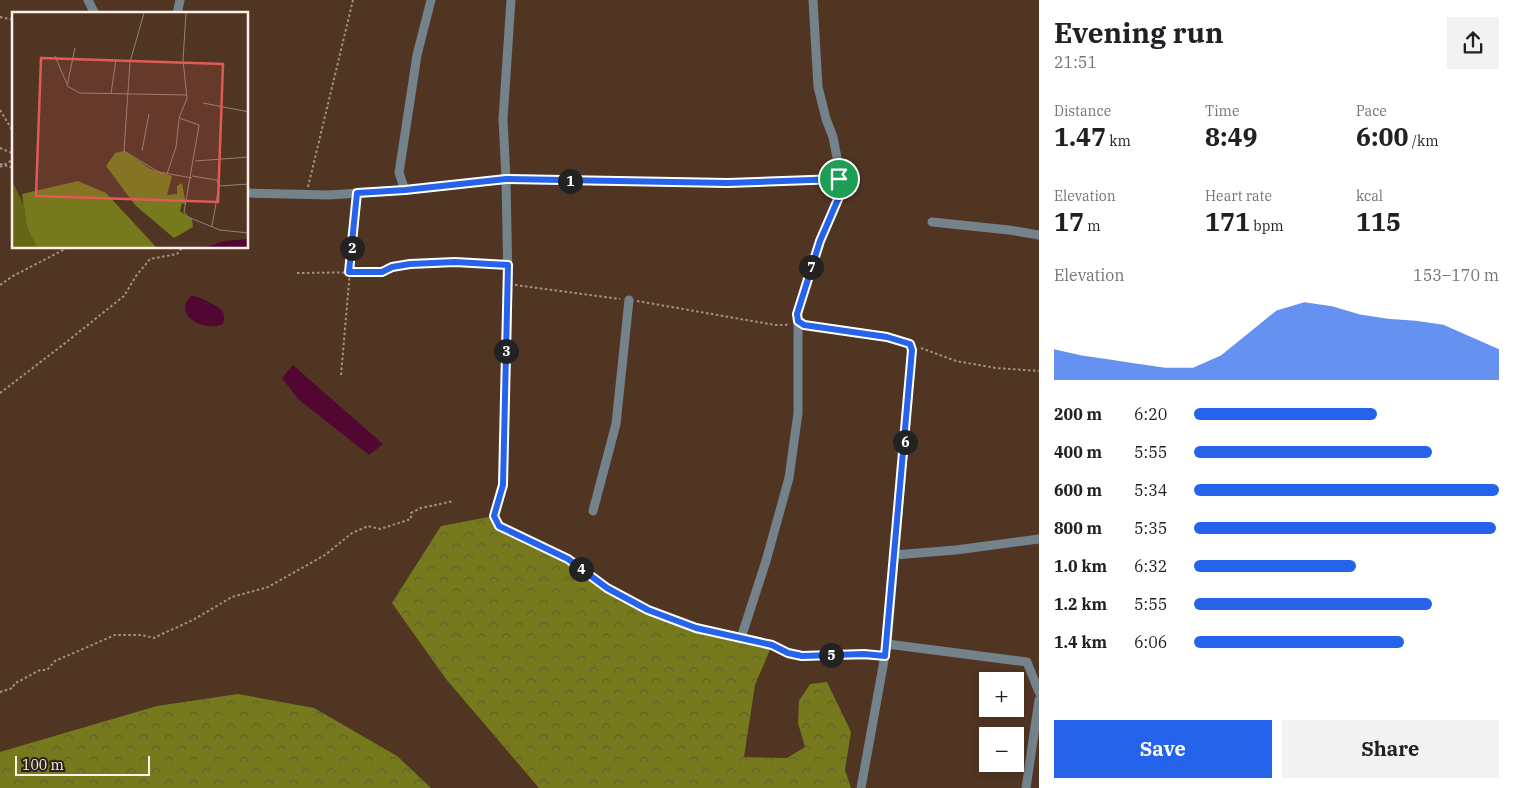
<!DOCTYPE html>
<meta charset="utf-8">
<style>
body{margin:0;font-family:"IBM Plex Serif",serif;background:#f2f2f2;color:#202124;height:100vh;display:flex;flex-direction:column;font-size:19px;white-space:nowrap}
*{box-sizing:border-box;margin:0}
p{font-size:16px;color:#757577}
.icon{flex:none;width:28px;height:28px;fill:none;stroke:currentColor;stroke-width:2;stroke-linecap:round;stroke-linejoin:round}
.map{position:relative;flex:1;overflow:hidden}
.sheet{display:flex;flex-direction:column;background:#fff;width:475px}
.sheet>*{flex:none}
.fabs{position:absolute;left:979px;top:672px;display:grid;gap:10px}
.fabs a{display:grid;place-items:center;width:45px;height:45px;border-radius:0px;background:#fff;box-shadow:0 2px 8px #0003;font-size:25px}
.scale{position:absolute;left:15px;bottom:12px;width:135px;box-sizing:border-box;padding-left:5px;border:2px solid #fff0e7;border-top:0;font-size:14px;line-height:18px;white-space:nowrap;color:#fff0e7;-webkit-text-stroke:4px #2d2018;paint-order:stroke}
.pin{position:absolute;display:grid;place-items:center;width:42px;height:42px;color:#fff;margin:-21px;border:2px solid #fff;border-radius:50%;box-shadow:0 1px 5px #0007}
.km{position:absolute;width:25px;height:25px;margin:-12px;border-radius:50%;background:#222;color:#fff;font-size:14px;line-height:25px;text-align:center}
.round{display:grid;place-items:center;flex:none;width:52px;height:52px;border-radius:0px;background:#f2f2f2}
.head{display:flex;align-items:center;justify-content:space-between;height:85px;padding:0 15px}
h1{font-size:28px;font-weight:800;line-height:38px}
.figures{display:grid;grid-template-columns:repeat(3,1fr);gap:8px;height:85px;padding:5px 15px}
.figures div{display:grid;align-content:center}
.figures b{font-size:25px;font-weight:800}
.figures small{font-size:14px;font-weight:400}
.figures p{font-size:14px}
.chart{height:140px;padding:10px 15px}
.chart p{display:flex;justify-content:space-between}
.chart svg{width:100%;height:90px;margin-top:5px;fill:#2563eb;opacity:.7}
.cta{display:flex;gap:10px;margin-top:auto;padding:10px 15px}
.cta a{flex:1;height:58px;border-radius:0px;background:#2563eb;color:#fff;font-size:20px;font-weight:800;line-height:58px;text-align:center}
.cta a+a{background:#f2f2f2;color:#202124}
ul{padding:0 15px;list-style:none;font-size:16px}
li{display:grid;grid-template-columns:80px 60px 1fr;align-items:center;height:38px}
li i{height:12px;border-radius:6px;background:#2563eb}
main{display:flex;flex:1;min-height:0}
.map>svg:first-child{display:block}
.forest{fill:url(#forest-crowns)}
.water{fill:#520732}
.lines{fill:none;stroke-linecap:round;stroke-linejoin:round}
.path{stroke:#a69082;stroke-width:2;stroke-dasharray:2.5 2.5;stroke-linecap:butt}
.street{stroke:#73828b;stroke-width:9}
.route-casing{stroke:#fff;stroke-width:10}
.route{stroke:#2563eb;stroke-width:6}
.inset-road{fill:none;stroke:#978071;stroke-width:1}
.view{fill:#e05a58;fill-opacity:0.15;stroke:#e05a58;stroke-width:2.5}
.inset-edge{fill:none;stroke:#fff0e7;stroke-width:2.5}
</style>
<main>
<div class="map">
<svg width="1039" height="788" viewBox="0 0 1039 788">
<defs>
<pattern id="forest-crowns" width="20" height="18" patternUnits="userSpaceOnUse" patternTransform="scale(1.25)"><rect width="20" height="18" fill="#767a1c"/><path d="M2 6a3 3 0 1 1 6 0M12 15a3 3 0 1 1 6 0" fill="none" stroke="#616130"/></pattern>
</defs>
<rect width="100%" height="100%" fill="#513523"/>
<g class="forest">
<polygon points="494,516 499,526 568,559 647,610 772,645 755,685 744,757 787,758 805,747 798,723 799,701 810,684 827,682 851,732 845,770 851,788 539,788 446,679 392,603 441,526"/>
<polygon points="238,694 314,708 397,756 431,788 0,788 0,752 157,706"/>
</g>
<g class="water">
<path d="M191,296C197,295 220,306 223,312C225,316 224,320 223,324C204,333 171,314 191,296Z"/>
<polygon points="293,365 383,444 369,455 298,399 282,378"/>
</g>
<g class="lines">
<g class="path">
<polyline points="0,17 14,20"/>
<polyline points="0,110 14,133"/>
<polyline points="0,148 14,154"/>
<polyline points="0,164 14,168"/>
<polyline points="0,167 14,159"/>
<polyline points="308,187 353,0"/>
<path d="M297,273L382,272C413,257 464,262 498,265"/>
<polyline points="0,285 13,276 67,248"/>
<polyline points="515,285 620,299"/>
<polyline points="637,301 775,325 785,325 790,324"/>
<polyline points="921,348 956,361 996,368 1039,371"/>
<polyline points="341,375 356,201"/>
<polyline points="0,393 64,344 124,296 136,276 150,259 177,254 182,248"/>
<polyline points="0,692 13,688 14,684 40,670 47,670 55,661 115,635 142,635 154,638 162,634 193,620 232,597 268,587 325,555 352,533 368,526 380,529 411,519 411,513 421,508 454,501"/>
</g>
<g class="street">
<polyline points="88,0 95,14"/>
<polyline points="511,0 503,119 506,179 508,284 503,485 494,516 499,526 568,559 607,588 647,610 696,628 772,645 788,653 802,656 864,655 885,656"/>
<polyline points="813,0 818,87 826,119 833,137 838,163 839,197 820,241 797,314 798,321 804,325 887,337 910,344 912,350 887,644 861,788"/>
<polyline points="177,14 180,0"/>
<polyline points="405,190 399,173 417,55 431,0"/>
<polyline points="248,193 329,195 405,190 506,179 728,183 839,179"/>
<polyline points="932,222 1009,230 1039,235"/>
<polyline points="593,511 616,424 629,300"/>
<polyline points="894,555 956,550 1039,539"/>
<polyline points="741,638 766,561 789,478 798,413 798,321"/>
<polyline points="887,644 1027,662 1039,692"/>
<polyline points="1026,788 1039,700"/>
</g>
</g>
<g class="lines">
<g class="route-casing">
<polygon id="route" points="506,179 728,183 839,179 839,197 820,241 797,314 798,321 804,325 887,337 910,344 912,350 885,656 864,654 802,656 788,653 772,645 696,628 648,610 607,588 568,559 499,526 494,516 503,485 508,265 455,262 410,264 392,267 382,272 349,272 357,193 405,190"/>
</g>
<use href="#route" class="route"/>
</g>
<g transform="translate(12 12)">
<rect width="236" height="236" fill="#513523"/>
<path d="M112,139L139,157L160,164L155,183L165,182V174L170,171L174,193L170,191L168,199L180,207L181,215L162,226L123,193L94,154L103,141ZM66,169L94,181L145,236H25L15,216L10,182Z" fill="#767a1c"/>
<path d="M0,169L12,193L15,216L25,236H0Z" fill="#646715"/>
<path d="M236,227V236H192L212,229Z" fill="#520732"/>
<path class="inset-road" d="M132,1L118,50L112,139L147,160L180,166M174,1L171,48L175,86L167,106L187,113L172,200L176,205L208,218L237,221M63,36L55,74L68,81L175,83M43,44L55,72M99,82L104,47M191,91L237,100M130,139L137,102M183,149L237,145M155,162L164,135L167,107M180,164L205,168L207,174L237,172M200,214L207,174"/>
<path class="view" d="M29,46L211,52L206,190L24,184Z"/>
<rect width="236" height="236" class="inset-edge"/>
</g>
</svg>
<div class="fabs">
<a>+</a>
<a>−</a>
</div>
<div class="scale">100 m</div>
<div class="pin" style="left:839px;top:179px;background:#1e9e55"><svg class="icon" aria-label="arrive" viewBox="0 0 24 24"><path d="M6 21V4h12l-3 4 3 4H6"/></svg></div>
<b class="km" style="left:570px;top:181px">1</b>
<b class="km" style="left:352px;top:248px">2</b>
<b class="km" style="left:506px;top:351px">3</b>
<b class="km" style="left:581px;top:569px">4</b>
<b class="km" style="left:831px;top:655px">5</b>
<b class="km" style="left:905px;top:442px">6</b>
<b class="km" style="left:811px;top:267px">7</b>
</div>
<section class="sheet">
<div class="head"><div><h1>Evening run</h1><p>21:51</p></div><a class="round"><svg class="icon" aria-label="share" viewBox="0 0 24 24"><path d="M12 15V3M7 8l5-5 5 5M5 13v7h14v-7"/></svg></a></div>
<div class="figures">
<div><p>Distance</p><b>1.47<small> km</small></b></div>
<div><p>Time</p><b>8:49</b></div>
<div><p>Pace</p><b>6:00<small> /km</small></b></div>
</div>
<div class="figures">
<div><p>Elevation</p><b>17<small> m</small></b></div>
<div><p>Heart rate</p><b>171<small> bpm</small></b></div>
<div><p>kcal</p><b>115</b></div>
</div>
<div class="chart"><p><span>Elevation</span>153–170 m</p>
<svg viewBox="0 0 160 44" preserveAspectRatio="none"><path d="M0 44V29L10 32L20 34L30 36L40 38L50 38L60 32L70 21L80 10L90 6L100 8L110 12L120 14L130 15L140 17L150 23L160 29V44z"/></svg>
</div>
<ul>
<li><b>200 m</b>6:20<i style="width:60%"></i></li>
<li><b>400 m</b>5:55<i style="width:78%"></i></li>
<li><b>600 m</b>5:34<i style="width:100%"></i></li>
<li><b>800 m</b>5:35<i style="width:99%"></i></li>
<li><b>1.0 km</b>6:32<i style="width:53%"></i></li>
<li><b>1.2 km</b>5:55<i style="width:78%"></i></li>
<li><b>1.4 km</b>6:06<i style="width:69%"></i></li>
</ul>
<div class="cta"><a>Save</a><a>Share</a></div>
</section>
</main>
